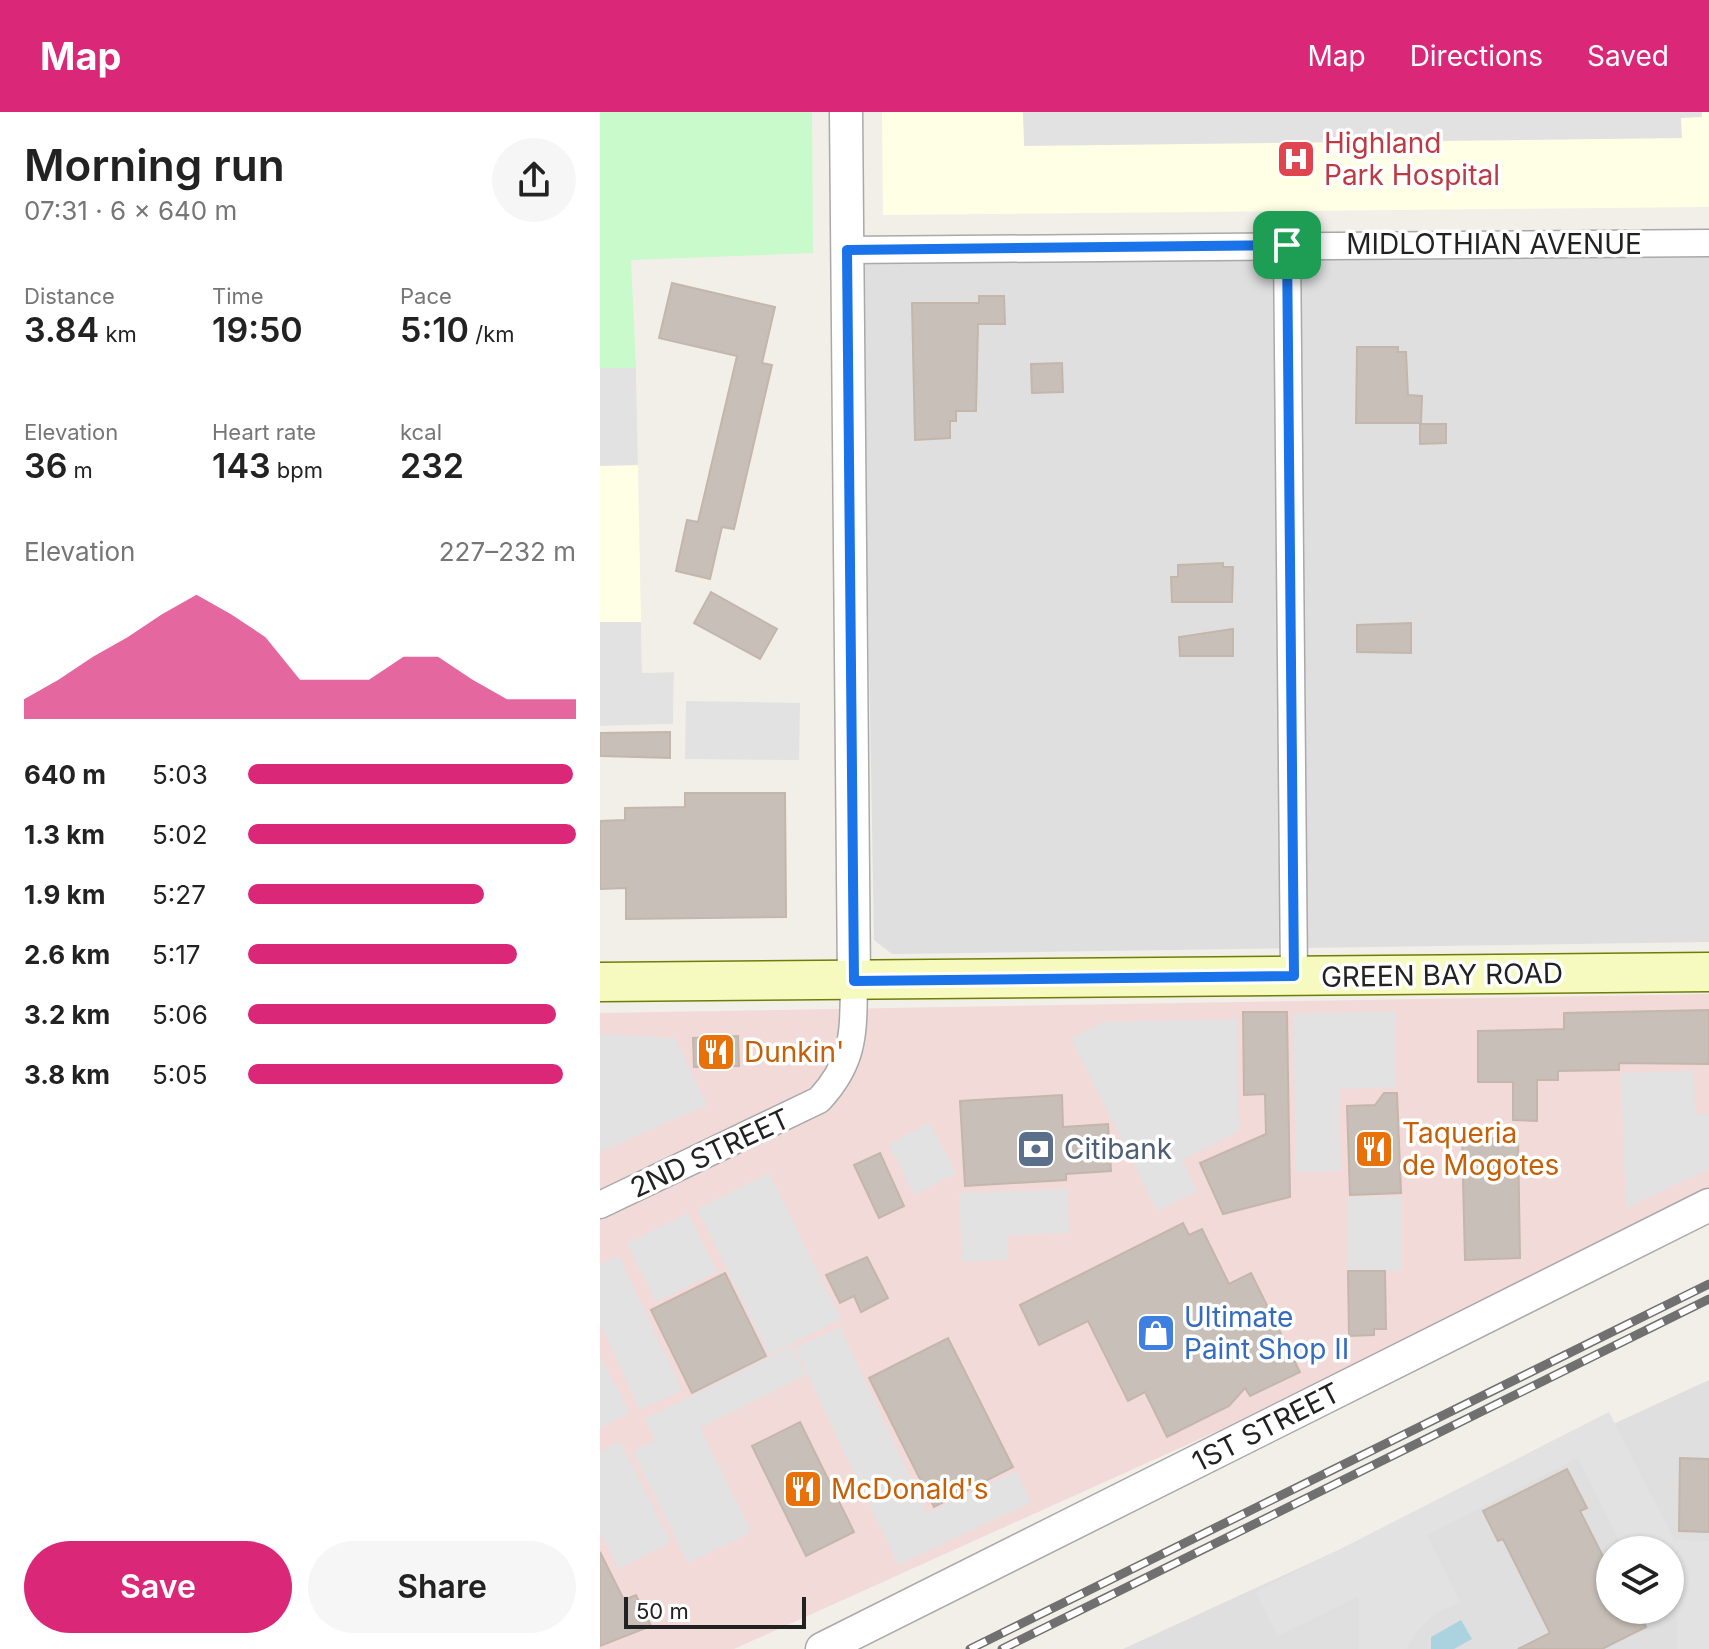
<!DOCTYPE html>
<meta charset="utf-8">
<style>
body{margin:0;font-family:Inter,sans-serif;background:#f6f6f6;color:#222;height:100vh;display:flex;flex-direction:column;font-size:30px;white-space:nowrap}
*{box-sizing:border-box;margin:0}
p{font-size:26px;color:#767676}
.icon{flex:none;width:44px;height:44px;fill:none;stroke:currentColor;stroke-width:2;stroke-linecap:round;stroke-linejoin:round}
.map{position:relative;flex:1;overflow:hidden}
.side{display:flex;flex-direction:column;background:#fff;width:600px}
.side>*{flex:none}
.tools{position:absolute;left:996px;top:1424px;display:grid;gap:16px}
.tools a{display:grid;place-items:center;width:88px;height:88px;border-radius:50%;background:#fff;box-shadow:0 2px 6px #0004;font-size:40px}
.scale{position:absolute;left:24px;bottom:20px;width:182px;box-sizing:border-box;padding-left:8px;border:4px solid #222;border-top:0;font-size:22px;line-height:28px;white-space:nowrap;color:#222;-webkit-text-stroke:6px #fff;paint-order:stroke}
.pin{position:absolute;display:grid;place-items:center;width:68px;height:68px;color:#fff;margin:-34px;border-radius:16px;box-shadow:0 4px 12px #0006}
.round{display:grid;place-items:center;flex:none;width:84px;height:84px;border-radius:42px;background:#f6f6f6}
.summary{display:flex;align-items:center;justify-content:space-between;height:136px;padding:0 24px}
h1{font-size:44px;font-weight:600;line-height:60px}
.stats{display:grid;grid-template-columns:repeat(3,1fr);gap:12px;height:136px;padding:8px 24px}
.stats div{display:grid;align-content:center}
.stats b{font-size:34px;font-weight:600}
.stats small{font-size:22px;font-weight:400}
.stats p{font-size:22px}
.chart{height:224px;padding:16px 24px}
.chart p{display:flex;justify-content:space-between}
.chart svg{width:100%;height:144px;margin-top:8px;fill:#db2777;opacity:.7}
.cta{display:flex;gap:16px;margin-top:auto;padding:16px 24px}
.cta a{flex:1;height:92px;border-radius:48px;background:#db2777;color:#fff;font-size:32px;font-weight:600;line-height:92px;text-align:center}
.cta a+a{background:#f6f6f6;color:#222}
ul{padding:0 24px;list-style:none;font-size:26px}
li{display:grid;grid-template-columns:128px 96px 1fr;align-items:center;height:60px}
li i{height:20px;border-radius:10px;background:#db2777}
header{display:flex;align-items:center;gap:48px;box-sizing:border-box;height:112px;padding:0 40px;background:#db2777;color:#fff}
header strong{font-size:38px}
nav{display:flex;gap:44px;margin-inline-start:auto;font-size:28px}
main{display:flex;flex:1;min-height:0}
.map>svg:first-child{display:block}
.residential{fill:#e0dfdf;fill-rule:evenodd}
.commercial{fill:#f2dad9}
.education{fill:#ffffe5}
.park{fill:#c8facc}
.parking{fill:#e2e2e2}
.water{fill:#aad3df}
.building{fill:#c7bfb8;stroke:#c4b6ab;stroke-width:2}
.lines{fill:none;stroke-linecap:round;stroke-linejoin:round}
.minor-casing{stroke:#a9a9a9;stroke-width:29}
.tertiary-casing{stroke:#a9a9a9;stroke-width:35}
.secondary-casing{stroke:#707d05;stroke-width:41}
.minor{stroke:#fff;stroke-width:26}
.tertiary{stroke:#fff;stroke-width:32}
.secondary{stroke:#f7fabf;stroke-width:38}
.rail-casing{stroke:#707070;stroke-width:9}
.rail{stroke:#fff;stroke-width:6;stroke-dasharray:18;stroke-linecap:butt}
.route-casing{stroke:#fff;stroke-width:16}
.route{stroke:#1a73e8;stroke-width:10}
.labels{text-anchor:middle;stroke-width:7;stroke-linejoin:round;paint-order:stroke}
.health-label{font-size:28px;fill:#be3a42;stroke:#fff;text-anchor:start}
.street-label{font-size:28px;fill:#222;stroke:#fff}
.food-label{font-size:28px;fill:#c56008;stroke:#fff;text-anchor:start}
.service-label{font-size:28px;fill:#4e5e75;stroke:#fff;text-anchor:start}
.shop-label{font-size:28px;fill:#366cbe;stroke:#fff;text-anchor:start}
</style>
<header>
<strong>Map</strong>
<nav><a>Map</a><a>Directions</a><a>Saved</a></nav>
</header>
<main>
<section class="side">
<div class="summary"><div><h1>Morning run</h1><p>07:31 · 6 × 640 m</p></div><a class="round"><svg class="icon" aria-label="share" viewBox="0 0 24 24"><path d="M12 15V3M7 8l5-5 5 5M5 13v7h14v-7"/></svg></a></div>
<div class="stats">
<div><p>Distance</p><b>3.84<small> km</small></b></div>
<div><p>Time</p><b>19:50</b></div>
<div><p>Pace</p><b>5:10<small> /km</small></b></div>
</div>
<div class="stats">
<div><p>Elevation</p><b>36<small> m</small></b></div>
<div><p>Heart rate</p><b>143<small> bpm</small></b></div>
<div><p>kcal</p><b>232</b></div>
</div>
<div class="chart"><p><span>Elevation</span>227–232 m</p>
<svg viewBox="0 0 160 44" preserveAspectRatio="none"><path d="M0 44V38L10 32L20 25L30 19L40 12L50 6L60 12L70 19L80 32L90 32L100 32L110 25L120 25L130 32L140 38L150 38L160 38V44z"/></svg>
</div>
<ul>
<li><b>640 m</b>5:03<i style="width:99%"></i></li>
<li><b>1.3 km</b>5:02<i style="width:100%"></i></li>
<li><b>1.9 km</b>5:27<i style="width:72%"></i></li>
<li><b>2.6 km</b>5:17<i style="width:82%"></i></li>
<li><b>3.2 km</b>5:06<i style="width:94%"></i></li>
<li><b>3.8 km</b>5:05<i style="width:96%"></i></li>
</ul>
<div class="cta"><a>Save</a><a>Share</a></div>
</section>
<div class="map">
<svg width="1109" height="1537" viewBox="0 0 1109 1537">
<rect width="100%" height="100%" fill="#f2efe9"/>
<g class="residential">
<polygon points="1109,143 1109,830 292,842 274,828 262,151"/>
<path d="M1109,1268V1537H523ZM1010,1438H1070V1498H1010Z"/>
</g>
<polygon class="commercial" points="1109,882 1109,1075 682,1290 134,1537 0,1537 0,901"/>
<g class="education">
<polygon points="282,0 1109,0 1109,95 283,103"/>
<polygon points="0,256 36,256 42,561 74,560 73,612 0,614"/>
</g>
<polygon class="park" points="0,0 212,0 213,141 31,148 36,256 0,256"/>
<g class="parking">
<polygon points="423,0 1102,0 1102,5 1081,6 1082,26 424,34"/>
<polygon points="0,256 36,256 38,353 0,354"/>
<polygon points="0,510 41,510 42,561 74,560 73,612 0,614"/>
<polygon points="86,589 200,591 199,648 85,647"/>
<polygon points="795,899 796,975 739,977 741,1059 696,1060 693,902"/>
<polygon points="637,907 639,1019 582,1048 597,1079 557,1099 471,926 504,910"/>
<polygon points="0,922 75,926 107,993 0,1040"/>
<polygon points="1094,959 1095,1002 1109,1002 1109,1057 1026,1096 1021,961"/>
<polygon points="330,1011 356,1061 314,1083 288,1032"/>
<polygon points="169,1061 241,1207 169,1243 97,1097"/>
<polygon points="468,1077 469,1121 408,1123 408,1148 362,1150 359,1081"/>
<polygon points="802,1084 802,1159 748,1159 748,1085"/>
<polygon points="88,1101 117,1160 56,1190 27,1131"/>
<polygon points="19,1144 82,1278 40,1298 0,1212 0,1152"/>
<polygon points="240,1215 327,1401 416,1359 431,1390 298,1453 195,1236"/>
<polygon points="191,1234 206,1263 100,1316 151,1420 88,1451 33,1340 55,1328 45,1307"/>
<polygon points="0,1243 30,1301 0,1316"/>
<polygon points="1009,1300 1076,1432 1077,1428 1109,1429 1109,1537 1077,1537 1077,1440 1070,1442 1070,1438 1024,1438 978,1346 827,1423 860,1490 836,1501 815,1521 807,1537 759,1537 759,1484 678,1524 656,1480"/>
<polygon points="20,1329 71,1430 19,1457 0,1421 0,1340"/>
</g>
<polygon class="water" points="861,1508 872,1527 854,1537 831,1537 831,1525"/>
<g class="building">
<polygon points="72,171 175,195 162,251 172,253 134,417 122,415 110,467 76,459 87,408 98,410 137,244 59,226"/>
<polygon points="379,184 404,184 405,212 378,212 376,299 356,299 356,309 350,309 350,326 315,328 312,191 379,191"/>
<polygon points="757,235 798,235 798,240 806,240 808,283 822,284 821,311 756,311"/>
<polygon points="462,251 463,280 432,281 431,252"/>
<polygon points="820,312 846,312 846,331 820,332"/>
<polygon points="623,451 623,455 633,455 632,490 572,490 571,465 578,465 578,453"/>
<polygon points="111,480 177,517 160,547 94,511"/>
<polygon points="811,511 811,541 757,540 757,513"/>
<polygon points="633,517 633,544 580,544 579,525"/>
<polygon points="70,620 70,646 0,644 0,621"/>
<polygon points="85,681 185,681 186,805 26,807 26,776 0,777 0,709 25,708 25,696 85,695"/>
<polygon points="1109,898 1109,952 1019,951 1019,958 958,959 958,968 937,968 937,1009 913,1008 913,970 878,970 878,919 964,917 964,901"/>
<polygon points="643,900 687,900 690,1085 623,1102 600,1051 666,1022 665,982 644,983"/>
<polygon points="138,924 139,954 94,955 93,926"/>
<polygon points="784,981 797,981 801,1081 750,1083 747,994 775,993"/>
<polygon points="462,983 463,1015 508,1012 511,1059 466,1062 466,1068 365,1074 360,989"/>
<polygon points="918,1026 920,1146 865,1148 862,1027"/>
<polygon points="280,1041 304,1094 279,1106 254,1053"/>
<polygon points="583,1111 589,1123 602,1117 629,1172 651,1161 700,1260 650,1284 645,1276 629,1294 567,1325 545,1280 528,1289 488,1209 439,1233 420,1193"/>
<polygon points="267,1145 288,1186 261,1200 254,1184 240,1191 226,1163"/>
<polygon points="748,1159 785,1159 786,1217 774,1217 774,1223 749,1224"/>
<polygon points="125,1161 166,1244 92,1281 51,1198"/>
<polygon points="348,1226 413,1355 334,1395 269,1266"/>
<polygon points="200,1310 254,1420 206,1444 152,1334"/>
<polygon points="1080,1346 1109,1347 1109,1420 1079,1419"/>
<polygon points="967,1357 987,1396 980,1399 1010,1458 1010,1498 1038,1498 1046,1515 1002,1537 918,1537 950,1521 903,1427 898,1429 883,1399"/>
<polygon points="0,1440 24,1488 36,1483 51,1514 0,1534"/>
</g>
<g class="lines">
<g class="minor-casing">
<g id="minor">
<polyline points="687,133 694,864"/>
<polyline points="247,138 1109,131"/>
<path d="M0,1093L219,988C256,948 253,919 254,869"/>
</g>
</g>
<g class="tertiary-casing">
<g id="tertiary">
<polyline points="246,0 254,869"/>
<polyline points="222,1537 1109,1093"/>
</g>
</g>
<g class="secondary-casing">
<polyline id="secondary" points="0,870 1109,860"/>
</g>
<use href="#minor" class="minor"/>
<use href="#tertiary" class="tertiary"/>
<use href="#secondary" class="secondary"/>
<g class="rail-casing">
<g id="rail">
<polyline points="370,1537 1109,1172"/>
<polyline points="402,1537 1109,1187"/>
</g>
</g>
<use href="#rail" class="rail"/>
</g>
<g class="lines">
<g class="route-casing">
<polygon id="route" points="687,133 694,864 254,869 247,138"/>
</g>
<use href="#route" class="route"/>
</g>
<defs>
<g id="hospital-square" transform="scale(2)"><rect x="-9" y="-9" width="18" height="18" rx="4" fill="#e0444e" stroke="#fff"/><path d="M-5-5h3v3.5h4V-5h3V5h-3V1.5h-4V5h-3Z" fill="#fff"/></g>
<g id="restaurant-square" transform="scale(2)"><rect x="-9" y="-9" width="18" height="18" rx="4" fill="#e8710a" stroke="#fff"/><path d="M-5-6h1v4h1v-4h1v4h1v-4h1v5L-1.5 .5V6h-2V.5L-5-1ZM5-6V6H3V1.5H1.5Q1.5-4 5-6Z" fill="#fff"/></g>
<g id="bank-square" transform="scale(2)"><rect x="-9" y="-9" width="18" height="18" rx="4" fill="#5c6f8a" stroke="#fff"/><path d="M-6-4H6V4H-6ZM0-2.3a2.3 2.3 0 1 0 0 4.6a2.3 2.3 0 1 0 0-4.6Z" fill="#fff"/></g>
<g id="shop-square" transform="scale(2)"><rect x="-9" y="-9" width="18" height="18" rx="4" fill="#3f7fe0" stroke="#fff"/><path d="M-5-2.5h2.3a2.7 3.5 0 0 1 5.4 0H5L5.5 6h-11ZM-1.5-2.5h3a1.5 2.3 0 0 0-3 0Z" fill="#fff"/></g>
</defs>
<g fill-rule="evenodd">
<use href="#hospital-square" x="696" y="47"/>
<use href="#restaurant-square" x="116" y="940"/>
<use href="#bank-square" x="436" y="1037"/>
<use href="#restaurant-square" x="774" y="1037"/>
<use href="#shop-square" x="556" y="1221"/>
<use href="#restaurant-square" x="203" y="1377"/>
</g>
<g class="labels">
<g class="health-label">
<text x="724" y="41">Highland<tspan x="724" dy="32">Park Hospital</tspan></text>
</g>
<g class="street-label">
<text x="894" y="142">MIDLOTHIAN AVENUE</text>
<text transform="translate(842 863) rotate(-1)" y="10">GREEN BAY ROAD</text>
<text transform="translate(110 1041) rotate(-25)" y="10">2ND STREET</text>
<text transform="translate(666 1315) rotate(-27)" y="10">1ST STREET</text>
</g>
<g class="food-label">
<text x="144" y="950">Dunkin'</text>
<text x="802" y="1031">Taqueria<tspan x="802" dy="32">de Mogotes</tspan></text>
<text x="231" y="1387">McDonald's</text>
</g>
<g class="service-label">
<text x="464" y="1047">Citibank</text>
</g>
<g class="shop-label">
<text x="584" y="1215">Ultimate<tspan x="584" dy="32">Paint Shop II</tspan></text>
</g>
</g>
</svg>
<div class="tools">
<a><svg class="icon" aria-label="layers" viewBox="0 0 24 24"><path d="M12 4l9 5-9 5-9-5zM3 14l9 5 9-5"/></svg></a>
</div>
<div class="scale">50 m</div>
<div class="pin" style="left:687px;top:133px;background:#1e9e55"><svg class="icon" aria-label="arrive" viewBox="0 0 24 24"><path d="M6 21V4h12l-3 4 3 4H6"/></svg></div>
</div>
</main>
